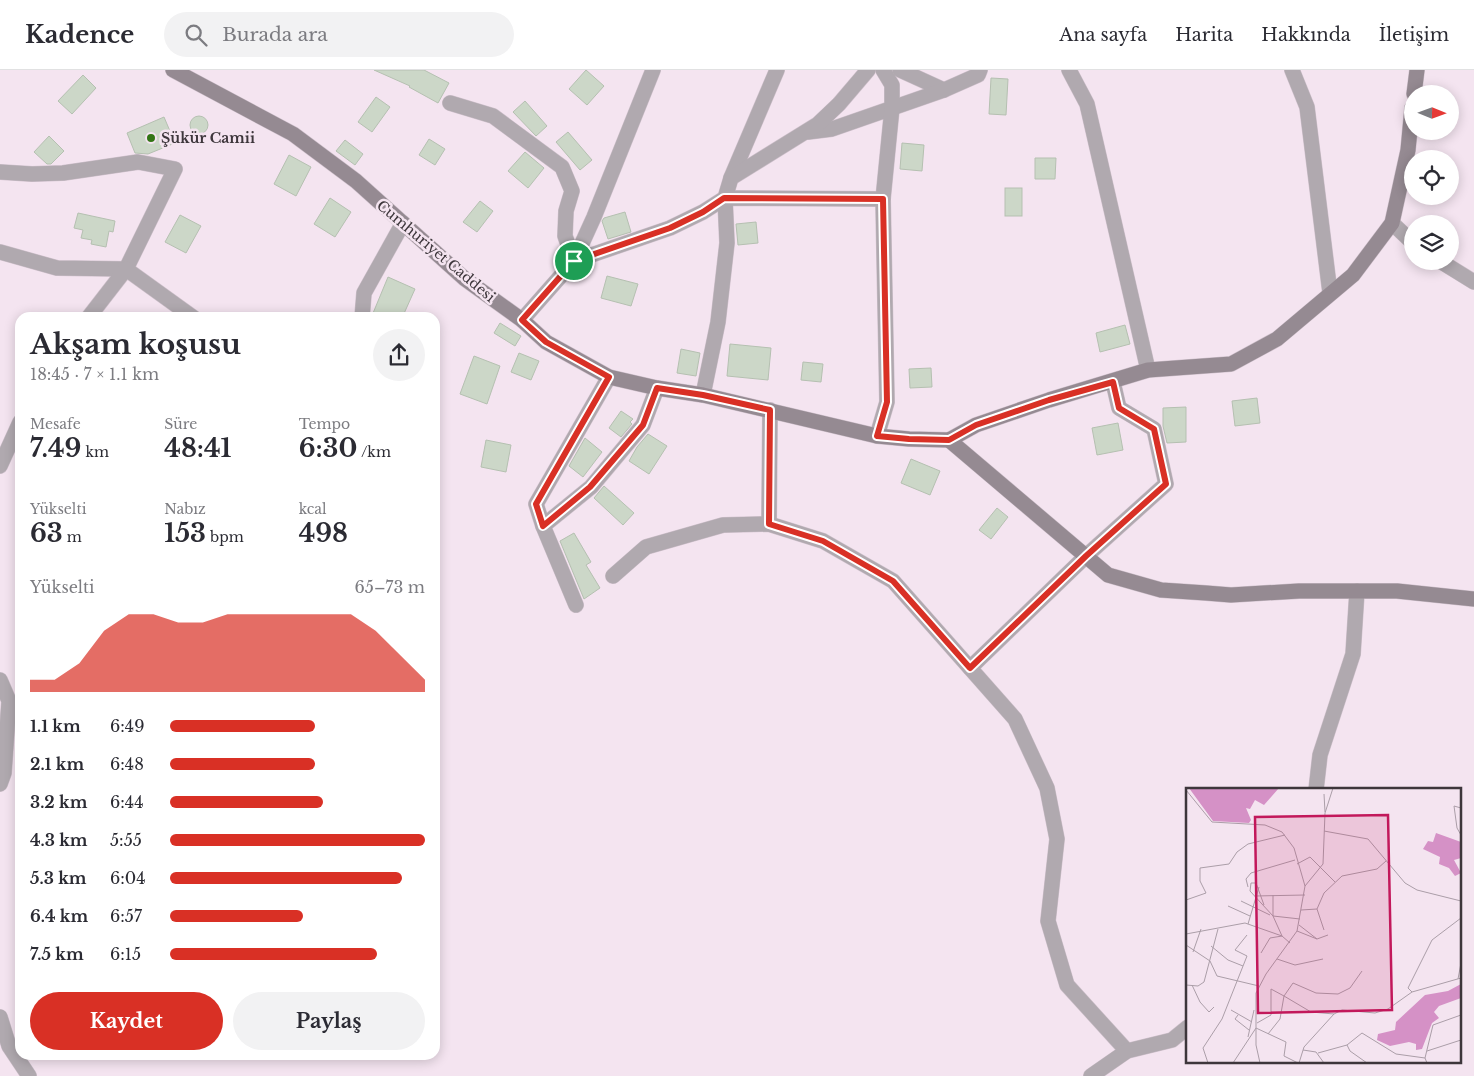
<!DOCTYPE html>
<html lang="tr">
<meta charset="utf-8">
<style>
body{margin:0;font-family:"Libre Baskerville",serif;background:#f2f2f3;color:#2b2b33;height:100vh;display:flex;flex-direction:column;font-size:19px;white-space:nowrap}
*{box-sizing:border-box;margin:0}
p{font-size:16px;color:#7c7c81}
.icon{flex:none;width:28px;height:28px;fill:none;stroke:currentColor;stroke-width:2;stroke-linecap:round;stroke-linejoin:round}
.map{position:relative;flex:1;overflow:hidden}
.side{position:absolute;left:15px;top:242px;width:425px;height:748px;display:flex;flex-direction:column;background:#fff;border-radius:15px;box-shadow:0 2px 12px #0003}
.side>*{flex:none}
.needle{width:32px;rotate:91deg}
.fabs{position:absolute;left:1404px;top:15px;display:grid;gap:10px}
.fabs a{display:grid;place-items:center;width:55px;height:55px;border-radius:50%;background:#fff;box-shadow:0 2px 12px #0003;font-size:25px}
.pin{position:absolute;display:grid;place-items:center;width:42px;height:42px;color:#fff;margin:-21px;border:2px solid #fff;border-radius:50%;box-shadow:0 1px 5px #0007}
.round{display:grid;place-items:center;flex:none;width:52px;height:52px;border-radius:26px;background:#f2f2f3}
.headline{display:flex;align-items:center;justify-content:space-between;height:85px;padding:0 15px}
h1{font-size:28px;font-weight:700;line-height:38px}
.figures{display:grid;grid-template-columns:repeat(3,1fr);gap:8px;height:85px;padding:5px 15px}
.figures div{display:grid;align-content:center}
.figures b{font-size:25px;font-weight:700}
.figures small{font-size:14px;font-weight:400}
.figures p{font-size:14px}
.chart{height:140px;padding:10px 15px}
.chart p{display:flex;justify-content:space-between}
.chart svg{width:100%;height:90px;margin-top:5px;fill:#d93025;opacity:.7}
.primary-button{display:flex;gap:10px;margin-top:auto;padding:10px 15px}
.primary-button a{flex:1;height:58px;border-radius:30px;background:#d93025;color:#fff;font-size:20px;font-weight:700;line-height:58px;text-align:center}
.primary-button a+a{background:#f2f2f3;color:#2b2b33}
ul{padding:0 15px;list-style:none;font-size:16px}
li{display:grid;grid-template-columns:80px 60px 1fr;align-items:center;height:38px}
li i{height:12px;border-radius:6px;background:#d93025}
header{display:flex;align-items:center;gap:30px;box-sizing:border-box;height:70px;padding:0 25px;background:#fff;border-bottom:1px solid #e1e1e2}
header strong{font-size:24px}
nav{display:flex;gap:28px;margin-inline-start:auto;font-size:18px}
.search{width:350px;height:45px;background:#f2f2f3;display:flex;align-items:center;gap:12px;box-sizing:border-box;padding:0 18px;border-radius:28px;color:#7c7c81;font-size:19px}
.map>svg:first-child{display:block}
.building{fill:#ccd7c8;stroke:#b5c0b1}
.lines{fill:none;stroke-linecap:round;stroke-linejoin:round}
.street-casing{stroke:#cfc1cc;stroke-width:16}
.secondary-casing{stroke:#cfc1cc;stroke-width:16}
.street{stroke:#b0a9af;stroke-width:15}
.secondary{stroke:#958a92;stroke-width:15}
.route-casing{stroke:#fff;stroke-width:10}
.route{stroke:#d93025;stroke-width:6}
.poi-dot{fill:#327515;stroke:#f4e4f0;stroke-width:2}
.labels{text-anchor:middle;stroke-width:5;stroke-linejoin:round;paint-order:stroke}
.poi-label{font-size:14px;font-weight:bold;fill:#3d363b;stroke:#f4e4f0;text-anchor:start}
.street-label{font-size:14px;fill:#3d363b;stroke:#f4e4f0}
.inset-road{fill:none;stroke:#ab9ea8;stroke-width:1}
.view{fill:#c2185b;fill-opacity:0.15;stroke:#c2185b;stroke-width:2.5}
.inset-edge{fill:none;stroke:#3d363b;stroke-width:2.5}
</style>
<header>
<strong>Kadence</strong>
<div class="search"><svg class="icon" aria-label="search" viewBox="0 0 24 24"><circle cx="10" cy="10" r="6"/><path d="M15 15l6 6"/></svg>Burada ara</div>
<nav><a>Ana sayfa</a><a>Harita</a><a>Hakkında</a><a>İletişim</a></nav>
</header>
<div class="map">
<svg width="1474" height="1006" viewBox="0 0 1474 1006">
<rect width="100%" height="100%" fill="#f4e4f0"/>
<g class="building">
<polygon points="374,0 424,0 449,13 438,33 409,17 410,16"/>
<polygon points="586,0 604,16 587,35 569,19"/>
<polygon points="83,5 96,18 72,44 58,31"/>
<polygon points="991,8 1008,9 1006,45 989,44"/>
<polygon points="376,27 390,37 372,62 358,52"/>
<polygon points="525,31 547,56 536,66 513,42"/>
<circle cx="199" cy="55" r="9"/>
<polygon points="164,47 175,73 148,84 135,83 127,63"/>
<polygon points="568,62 592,90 580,100 556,72"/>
<polygon points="49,66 64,81 51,94 47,94 34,82"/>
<polygon points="429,69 445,79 435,95 419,85"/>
<polygon points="345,70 363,84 355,95 336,81"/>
<polygon points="902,73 924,75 922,101 900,99"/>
<polygon points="525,82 544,98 528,118 508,101"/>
<polygon points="289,85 311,97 296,126 274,114"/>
<polygon points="1035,88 1056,88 1055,109 1035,109"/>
<rect x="1005" y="118" width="17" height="28"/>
<polygon points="330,128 351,142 335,167 314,154"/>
<polygon points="480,131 493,141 477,162 463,152"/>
<polygon points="625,142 631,162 608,169 602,151 604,148"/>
<polygon points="78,143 115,151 113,162 109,161 106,177 91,174 92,170 81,168 83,160 74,158"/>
<polygon points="180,145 201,156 186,183 165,172"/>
<polygon points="756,152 758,173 738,175 736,154"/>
<polygon points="607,206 638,214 631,236 601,228"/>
<polygon points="388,207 415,219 402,248 371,248"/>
<polygon points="500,253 521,266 515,276 494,263"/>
<polygon points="1125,255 1130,274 1100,282 1096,263"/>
<polygon points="730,274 771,278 768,310 727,306"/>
<polygon points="681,279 700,283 696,306 677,303"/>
<polygon points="519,283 539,291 531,310 511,302"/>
<polygon points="474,286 500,296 487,334 460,324"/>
<polygon points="803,292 823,294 821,312 801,310"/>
<polygon points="931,298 932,317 910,318 909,299"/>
<polygon points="1257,328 1260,353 1235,356 1232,331"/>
<polygon points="1186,337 1186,372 1167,373 1163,356 1163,338"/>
<polygon points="621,341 633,349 630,352 632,354 621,367 609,358"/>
<polygon points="1118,353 1123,380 1097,385 1092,358"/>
<polygon points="648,364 667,376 649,404 629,391 637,377"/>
<polygon points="585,368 602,382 583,407 569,396"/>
<polygon points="486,370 511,375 506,402 481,397"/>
<polygon points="911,389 940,401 930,425 901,413"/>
<polygon points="604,416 634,443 623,455 594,428"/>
<polygon points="997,438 1008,447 991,469 979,460"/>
<polygon points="574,463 591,492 586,495 600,518 584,529 560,471"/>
</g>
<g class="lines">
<g class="street-casing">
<g id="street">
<polyline points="900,0 944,20"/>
<polyline points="1069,0 1087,34 1148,300"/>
<polyline points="1292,0 1307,37 1330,223"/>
<polyline points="450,33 493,46 562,97 572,121 566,141 565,166 574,191 594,147 653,0"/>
<polyline points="808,62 832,59 944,20 978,5 980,0"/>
<polyline points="0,102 32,104 63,103 138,92 175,99 126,199 57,198 0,182"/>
<polyline points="731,108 777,0"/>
<polyline points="1392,153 1412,172"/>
<polyline points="1440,191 1474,212"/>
<polyline points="88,248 126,199 194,248"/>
<polyline points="362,248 364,223 403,153"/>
<polyline points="522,250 574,191 670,158 703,142 725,128 731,108 818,54 839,34 868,0"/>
<polyline points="703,325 718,252 727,173 725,128 883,129"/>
<polyline points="877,366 887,332 883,129 892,38 892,15 883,0"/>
<polyline points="0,396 20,352"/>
<polyline points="769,454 770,340"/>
<polyline points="543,456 536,434 609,307"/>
<polyline points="613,506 646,477 723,455 769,454 823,471 893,511 1015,649 1047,718 1057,769 1048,851 1067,915 1127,981"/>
<polyline points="576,535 543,456 591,417 643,355 657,318"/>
<polyline points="970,598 1086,486 1166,414 1154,359 1119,338 1113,312"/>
<polyline points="0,610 9,631 4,703 0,714"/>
<polyline points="1316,720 1320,685 1353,584 1357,521"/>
<polyline points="0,947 9,976 29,1006"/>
<polyline points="1091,1006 1127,981 1172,970 1188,957"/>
</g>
</g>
<g class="secondary-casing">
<g id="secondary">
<polyline points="173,0 293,64 356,111 465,209 522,250 546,272 609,307 657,318 703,325 877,366 909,369 949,370"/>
<polyline points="1414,24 1417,0"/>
<polyline points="949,370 976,355 1049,330 1148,300 1231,294 1277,269 1353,205 1392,153 1408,80 1412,38"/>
<polyline points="949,370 1108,505 1161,520 1206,523 1231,525 1299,521 1397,521 1474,529"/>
</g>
</g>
<use href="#street" class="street"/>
<use href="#secondary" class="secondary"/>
</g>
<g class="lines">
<g class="route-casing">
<polygon id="route" points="724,128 883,129 887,332 877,366 909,369 949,370 976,355 1049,330 1113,312 1119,338 1154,359 1166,414 1086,486 970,598 893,511 823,471 769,454 770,340 703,325 657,318 643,355 590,417 543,456 536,434 609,307 546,272 522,250 574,191 670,158 703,142"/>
</g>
<use href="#route" class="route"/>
</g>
<circle class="poi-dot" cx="151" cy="68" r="5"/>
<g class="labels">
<g class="poi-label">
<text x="161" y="73">Şükür Camii</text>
</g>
<g class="street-label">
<text transform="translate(436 181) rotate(40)" y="5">Cumhuriyet Caddesi</text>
</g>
</g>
<g transform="translate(1186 718)">
<rect width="275" height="275" fill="#f4e4f0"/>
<path d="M3,0H93L78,17L69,12L64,21L60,20L65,32L63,35L27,33ZM250,45L275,54V70L268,72L275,85L269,88L263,80L253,76L254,69L237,61L242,53L247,54ZM275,196V210L253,218L248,224L253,230L246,235L236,261L230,262V256L223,254L204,258L191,252L192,246L209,242L210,234L239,207L262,203Z" fill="#d591c6"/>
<path class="inset-road" d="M0,2L26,34L79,37L96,44L108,60L119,98L111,143L80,186L70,205V257L74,275M138,6L139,24M275,20L268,18L271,40L275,47M138,43L182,51L219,95L231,102L275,113M111,76L124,69L149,94M119,98L137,76L139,25L147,0M62,99L60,91L65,85L109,72M87,107V128L114,131M69,108L119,107M0,112L20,105L14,93V80L43,76L51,64L62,56L99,47M55,113L84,127M78,117L70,95H65L64,103L87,128L96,148L104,155M42,118L64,128M115,122L131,121M62,136L73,99M113,137L131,151L142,147M138,142L131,121L138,105L156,88L191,81L200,73M111,143L131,151M0,146L59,135L96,148L84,150L75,165M0,157L24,173L31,188L73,198M25,158L42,172L57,178M7,164L15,141M91,171L109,177L137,171M272,191L275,175M0,197L12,198L18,194L32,141M6,197L14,214L23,224L28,219M226,204L222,200L246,152L275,130M45,222L66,234M148,226L125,224L98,208L107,195L130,205L152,206L164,200L176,183M52,227L49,231L63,242M71,235L85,227V201L98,208L94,231L82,246M62,249L68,222M161,257L164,263L181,275M117,262L130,264L138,275M241,263L275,252M132,265L161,257L176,245L210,266L239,270L241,275M239,270L247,237L275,227M22,275L17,260L36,231L61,168L49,162L61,147M47,275L70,240L100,254L98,268L112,275M113,275L118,259L148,226L156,222L189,225L202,221L226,204L275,190"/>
<path class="view" d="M202,27L206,222L72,225L69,29Z"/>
<rect width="275" height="275" class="inset-edge"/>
</g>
</svg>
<div class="fabs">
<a><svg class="needle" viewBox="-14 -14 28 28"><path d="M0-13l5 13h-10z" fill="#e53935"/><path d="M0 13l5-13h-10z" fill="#7c7c81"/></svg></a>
<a><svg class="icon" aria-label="locate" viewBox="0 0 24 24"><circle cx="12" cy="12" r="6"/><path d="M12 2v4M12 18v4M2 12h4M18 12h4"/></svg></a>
<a><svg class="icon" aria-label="layers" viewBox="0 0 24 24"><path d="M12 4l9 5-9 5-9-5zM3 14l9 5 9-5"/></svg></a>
</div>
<div class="pin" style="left:574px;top:191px;background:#1e9e55"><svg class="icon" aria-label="arrive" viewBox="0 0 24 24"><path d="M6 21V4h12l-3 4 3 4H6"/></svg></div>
<section class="side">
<div class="headline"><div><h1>Akşam koşusu</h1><p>18:45 · 7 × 1.1 km</p></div><a class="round"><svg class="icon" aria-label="share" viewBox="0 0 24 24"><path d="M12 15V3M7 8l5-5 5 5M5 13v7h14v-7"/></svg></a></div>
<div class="figures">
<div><p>Mesafe</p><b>7.49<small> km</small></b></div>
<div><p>Süre</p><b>48:41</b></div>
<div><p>Tempo</p><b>6:30<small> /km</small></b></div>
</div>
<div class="figures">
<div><p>Yükselti</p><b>63<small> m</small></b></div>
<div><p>Nabız</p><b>153<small> bpm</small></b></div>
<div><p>kcal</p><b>498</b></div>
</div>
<div class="chart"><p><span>Yükselti</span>65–73 m</p>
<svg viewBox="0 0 160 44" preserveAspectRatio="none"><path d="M0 44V38L10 38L20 30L30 14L40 6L50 6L60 10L70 10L80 6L90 6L100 6L110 6L120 6L130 6L140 14L150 26L160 38V44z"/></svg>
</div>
<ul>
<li><b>1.1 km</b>6:49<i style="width:57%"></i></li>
<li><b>2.1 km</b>6:48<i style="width:57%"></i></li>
<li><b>3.2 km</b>6:44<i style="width:60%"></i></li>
<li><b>4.3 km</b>5:55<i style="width:100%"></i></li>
<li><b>5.3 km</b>6:04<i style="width:91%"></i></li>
<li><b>6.4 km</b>6:57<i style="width:52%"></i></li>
<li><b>7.5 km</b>6:15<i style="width:81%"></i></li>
</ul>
<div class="primary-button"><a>Kaydet</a><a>Paylaş</a></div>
</section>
</div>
